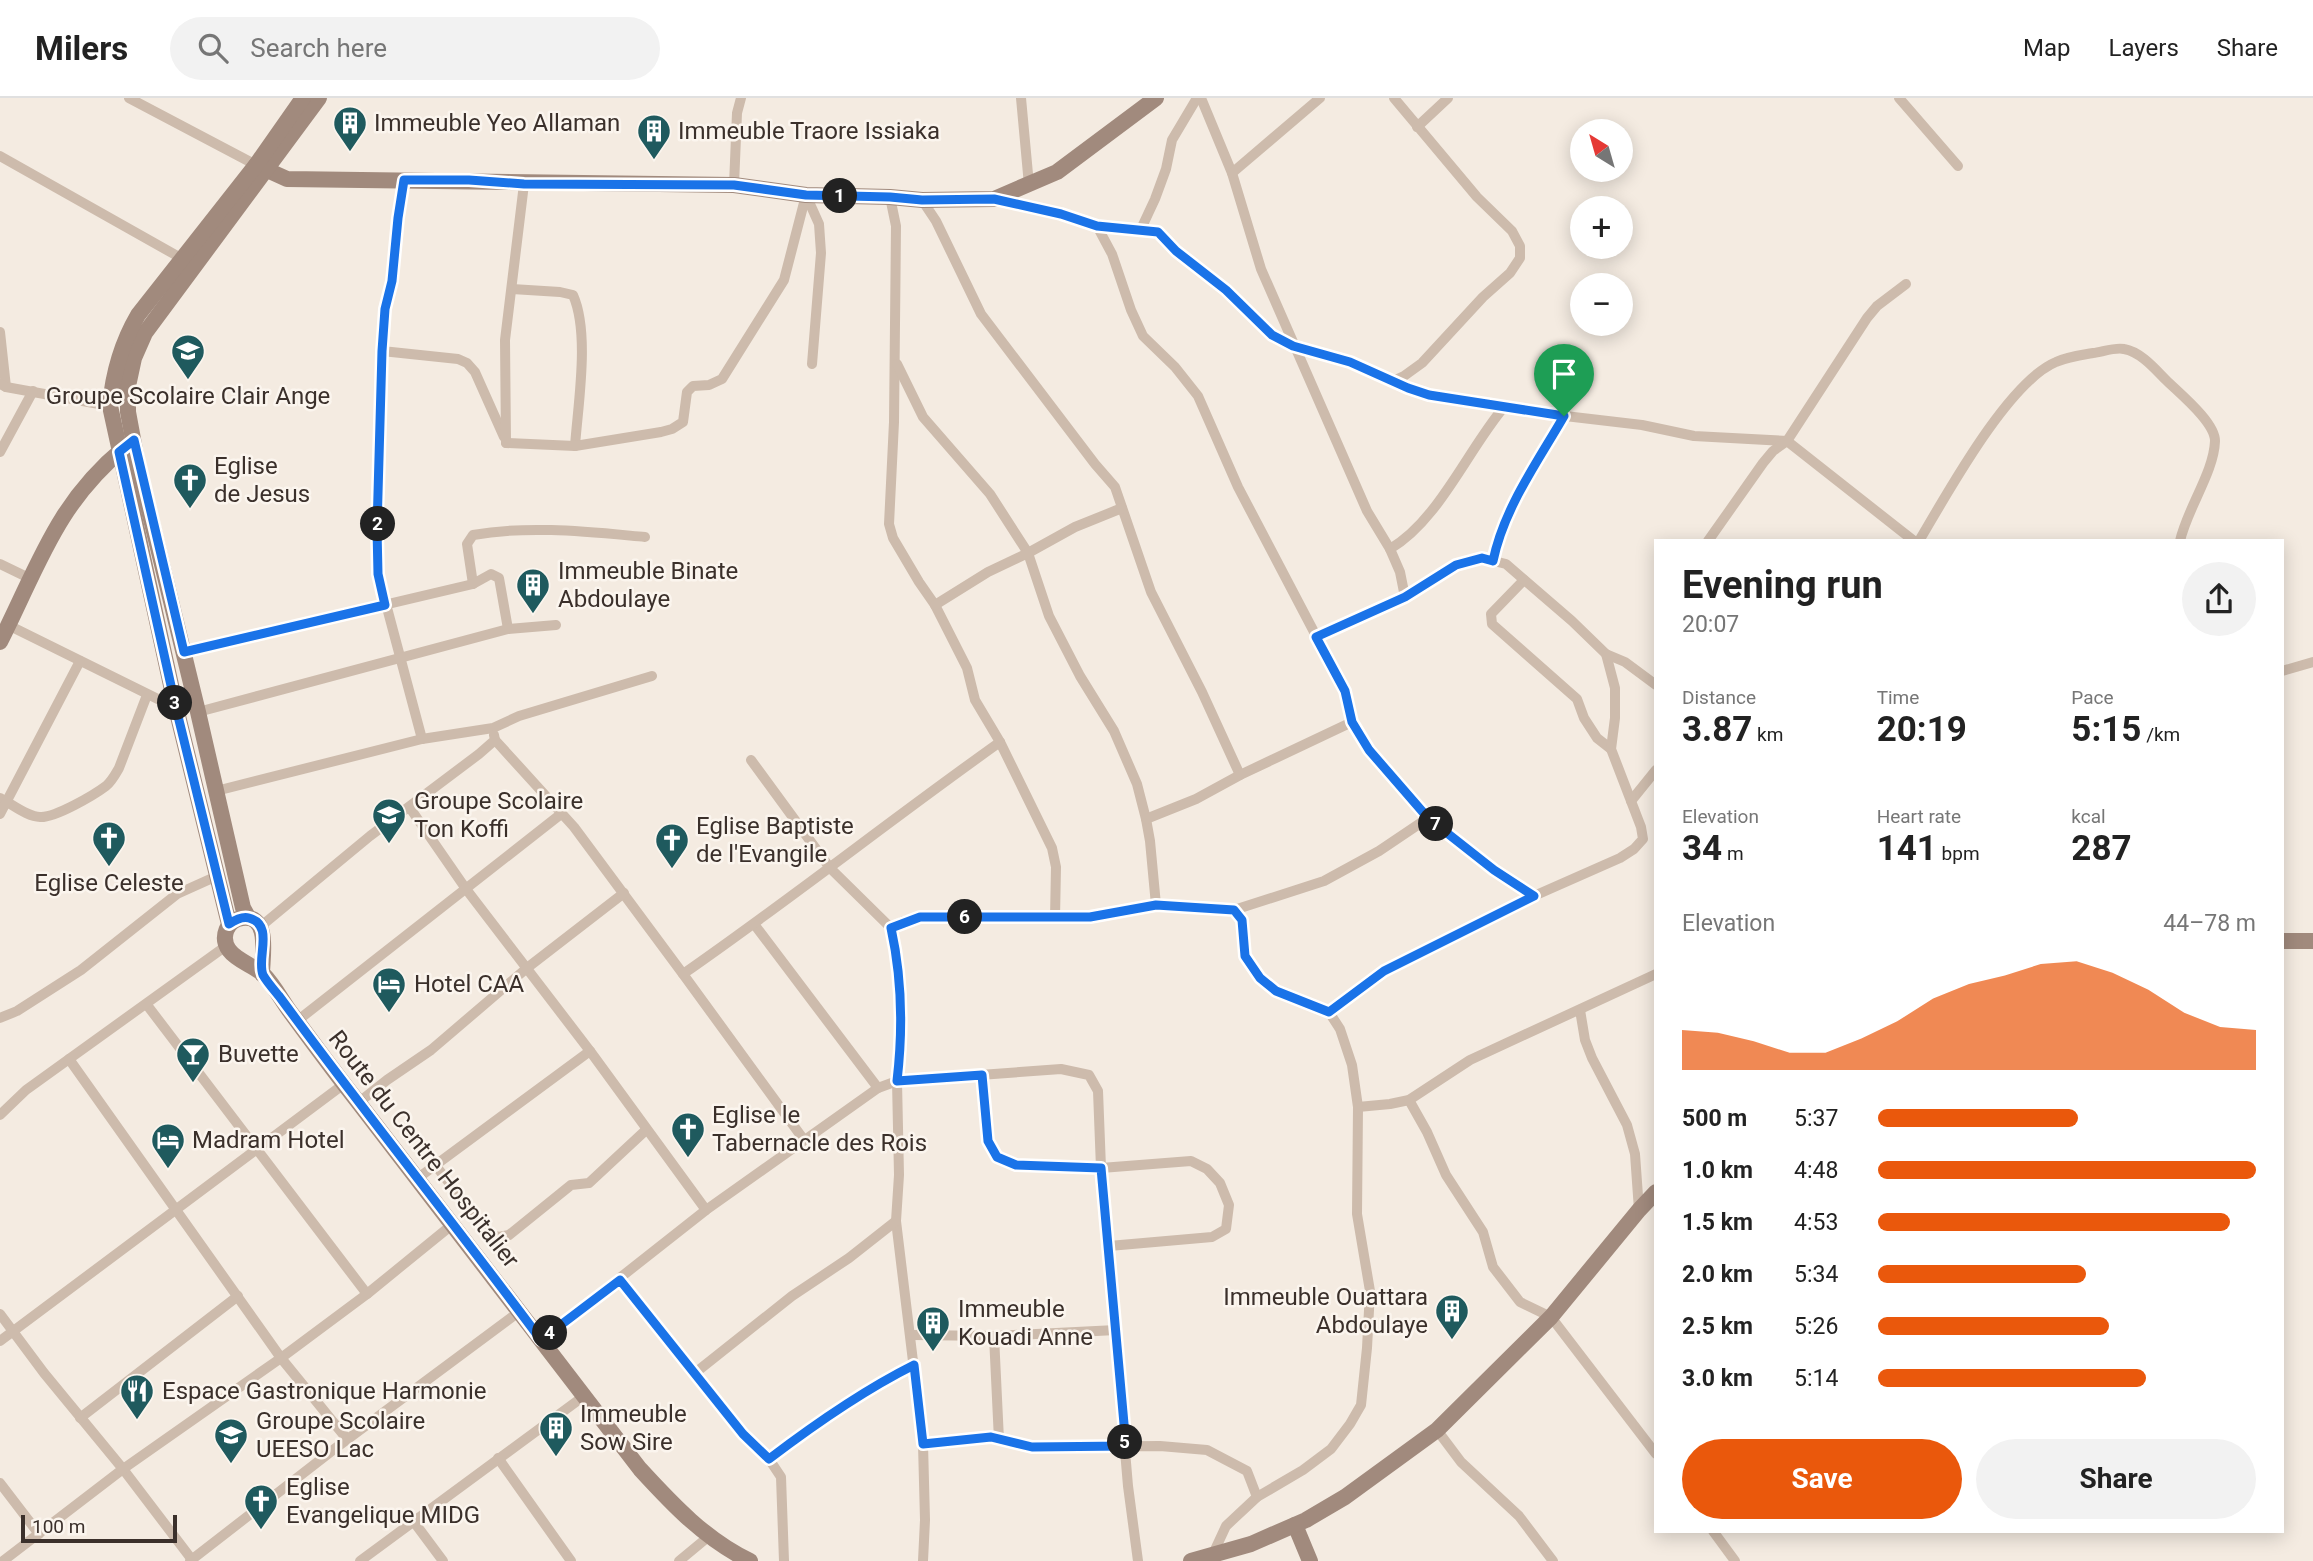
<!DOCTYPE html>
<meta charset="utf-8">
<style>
body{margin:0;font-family:Roboto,sans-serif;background:#f2f2f2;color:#222;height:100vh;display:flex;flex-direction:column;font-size:26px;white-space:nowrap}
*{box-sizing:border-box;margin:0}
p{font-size:23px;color:#767676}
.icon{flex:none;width:38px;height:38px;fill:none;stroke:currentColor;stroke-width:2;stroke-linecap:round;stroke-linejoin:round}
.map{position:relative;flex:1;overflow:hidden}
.drawer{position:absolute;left:1654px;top:441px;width:630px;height:994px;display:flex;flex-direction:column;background:#fff;border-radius:0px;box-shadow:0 4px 18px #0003}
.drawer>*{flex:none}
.needle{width:46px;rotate:323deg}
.controls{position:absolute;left:1570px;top:21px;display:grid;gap:14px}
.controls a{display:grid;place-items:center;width:63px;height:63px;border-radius:50%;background:#fff;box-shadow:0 4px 18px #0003;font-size:35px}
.scale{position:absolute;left:21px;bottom:18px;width:156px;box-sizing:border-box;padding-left:7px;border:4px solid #3b302b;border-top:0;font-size:19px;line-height:24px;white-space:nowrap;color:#3b302b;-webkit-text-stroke:5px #fbf5ee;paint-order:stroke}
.pin{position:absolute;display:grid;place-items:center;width:60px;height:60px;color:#fff;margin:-72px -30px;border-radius:50% 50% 50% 0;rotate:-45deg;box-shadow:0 0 7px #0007}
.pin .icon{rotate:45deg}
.km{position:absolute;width:35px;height:35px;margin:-18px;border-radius:50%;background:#222;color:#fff;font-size:19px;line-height:35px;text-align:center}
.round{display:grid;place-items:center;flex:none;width:74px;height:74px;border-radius:37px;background:#f2f2f2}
.head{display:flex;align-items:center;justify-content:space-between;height:119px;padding:0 28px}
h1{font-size:38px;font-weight:700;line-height:52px}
.figures{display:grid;grid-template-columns:repeat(3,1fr);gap:10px;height:119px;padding:7px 28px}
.figures div{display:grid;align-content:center}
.figures b{font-size:35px;font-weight:700}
.figures small{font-size:19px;font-weight:400}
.figures p{font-size:19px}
.chart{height:196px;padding:14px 28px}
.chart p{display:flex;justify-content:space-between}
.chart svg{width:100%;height:126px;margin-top:7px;fill:#ea580c;opacity:.7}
.cta{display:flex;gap:14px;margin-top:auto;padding:14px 28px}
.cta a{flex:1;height:80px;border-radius:42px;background:#ea580c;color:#fff;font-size:28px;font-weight:700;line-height:80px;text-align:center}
.cta a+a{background:#f2f2f2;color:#222}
ul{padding:0 28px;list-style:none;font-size:23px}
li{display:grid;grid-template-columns:112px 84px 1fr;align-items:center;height:52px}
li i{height:18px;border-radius:9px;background:#ea580c}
header{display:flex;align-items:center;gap:42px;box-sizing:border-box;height:98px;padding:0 35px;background:#fff;border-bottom:2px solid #e0e0e0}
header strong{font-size:33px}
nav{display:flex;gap:38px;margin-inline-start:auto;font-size:24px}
.search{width:490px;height:63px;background:#f2f2f2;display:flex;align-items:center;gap:18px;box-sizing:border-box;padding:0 24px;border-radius:38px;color:#767676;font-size:26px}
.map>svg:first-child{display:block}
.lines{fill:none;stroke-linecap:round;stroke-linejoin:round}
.street{stroke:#cdbbac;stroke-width:10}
.secondary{stroke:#a18a7d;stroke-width:16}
.route-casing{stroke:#fff;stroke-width:14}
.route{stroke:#1a73e8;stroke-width:9}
.labels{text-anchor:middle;stroke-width:5;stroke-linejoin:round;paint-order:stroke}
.poi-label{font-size:24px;fill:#3b302b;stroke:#fbf5ee;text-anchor:start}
.street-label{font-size:24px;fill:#3b302b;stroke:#fbf5ee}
</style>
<header>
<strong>Milers</strong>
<div class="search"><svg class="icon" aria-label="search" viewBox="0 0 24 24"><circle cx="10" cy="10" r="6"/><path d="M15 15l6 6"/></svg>Search here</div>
<nav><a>Map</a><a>Layers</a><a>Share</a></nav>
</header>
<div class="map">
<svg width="2313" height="1463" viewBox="0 0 2313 1463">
<rect width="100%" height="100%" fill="#f4ebe1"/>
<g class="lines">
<g class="street">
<polyline points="129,0 256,67"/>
<polyline points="1021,0 1029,87"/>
<polyline points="1201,0 1232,75 1261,171 1367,413 1390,451 1400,474 1405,499"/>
<polyline points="1899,0 1958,68"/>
<polyline points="1417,29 1448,0"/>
<polyline points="0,58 181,160"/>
<polyline points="1232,75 1320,0"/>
<polyline points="404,82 398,120 392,183 385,211 382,253 378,476 422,641"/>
<polyline points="734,87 737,15 741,0"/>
<polyline points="806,97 819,126 821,155 812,266"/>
<polyline points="890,99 896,128 894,324 889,426 893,440 919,484 935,507 967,570 975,602 1000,644 1052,750 1056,769 1055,820"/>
<polyline points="996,101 1061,116 1097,128 1141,131 1159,134 1176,153 1226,192 1272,237 1293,248 1350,264 1408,290 1429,297 1548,316 1642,327 1694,338 1787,343 1914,443"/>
<polyline points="922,102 936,123 981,216 1095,366 1115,389 1151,494 1202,594 1240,677"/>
<polyline points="1097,128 1112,156 1131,212 1143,238 1175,269 1198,298 1238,389 1345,593 1352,624 1369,651 1428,720 1495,772 1534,798"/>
<polyline points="1141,131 1155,101 1166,71 1172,42 1197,0"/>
<path d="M512,191L560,194L573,197C590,235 578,306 575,348"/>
<polyline points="0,234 6,289"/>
<polyline points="382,253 458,261 467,265 475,274 504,339"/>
<polyline points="897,266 923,319 990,396 1028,455 1049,518 1080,578 1114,633 1137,686 1146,721 1150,743 1156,807"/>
<polyline points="1393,283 1404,278 1422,265 1483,199 1510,175 1520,160 1520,148 1512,133 1477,99 1394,0"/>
<polyline points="0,286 6,289 110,308"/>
<polyline points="506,345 575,348 661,334 672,331 683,324 687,294 693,288 709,287 722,281 784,182 806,97"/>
<polyline points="506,345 505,242 524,86"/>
<polyline points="0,354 33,293"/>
<polyline points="1708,443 1763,365 1773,353 1787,343 1867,220 1877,208 1906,186"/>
<path d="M1919,443C1947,396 2008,284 2056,264C2067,259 2081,257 2093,255C2102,254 2115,249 2124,251C2141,254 2155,271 2166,282C2179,295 2215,324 2215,343C2214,374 2187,411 2180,443"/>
<path d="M1390,451C1439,422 1467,353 1504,309"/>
<path d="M1493,463C1504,410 1537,365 1564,318"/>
<polyline points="0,466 29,480"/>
<polyline points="1524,482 1491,516 1492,526 1577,601 1584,620 1597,640 1611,651"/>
<path d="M473,486L467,446L473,437C529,427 589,434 645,439"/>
<polyline points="935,507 988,474 1028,455 1075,429 1122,410"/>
<polyline points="8,527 176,610"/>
<polyline points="1316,539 1405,499 1456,467 1482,460 1506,466 1572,523 1606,556 1615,590 1615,620 1611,651 1631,703"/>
<polyline points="184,554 473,486 491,476 499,480 508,531"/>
<polyline points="1606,556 1625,564 1656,587"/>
<polyline points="2282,573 2313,564"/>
<polyline points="198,614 508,531 556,527"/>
<polyline points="495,642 574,729 683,876 804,1042"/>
<polyline points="751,662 830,770 891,830 897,859 902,942 897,983 899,1077 896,1123 923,1346 925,1422 923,1463"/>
<polyline points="216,693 422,641 493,630 519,618 652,578"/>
<path d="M0,700C12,706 27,719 40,719C55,720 94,697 106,688C112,683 115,677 119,670L147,597"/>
<polyline points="410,710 466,791 590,953 706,1112"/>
<polyline points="0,716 80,563"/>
<polyline points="1146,721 1196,701 1240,677 1352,624"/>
<polyline points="754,826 878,990"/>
<polyline points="260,829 370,738 479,656 495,642 494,637"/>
<polyline points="891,830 904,823 920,819 1090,819 1156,807 1234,812 1324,783 1379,753 1428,720"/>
<path d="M683,876C791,801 893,720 1000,644"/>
<polyline points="147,907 367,1196"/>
<polyline points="1580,912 1585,942 1592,960 1627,1027 1635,1056 1639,1112"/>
<polyline points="1329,914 1384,873 1518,805 1620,760 1634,751 1643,741 1641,729 1631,703 1656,672"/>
<polyline points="0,920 17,913 81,872 177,796 217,778"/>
<polyline points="297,923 561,716"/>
<polyline points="69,961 281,1260 347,1341"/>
<polyline points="982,977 988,1043 997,1059 1015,1067 1101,1070 1191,1063 1207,1071 1220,1085 1229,1107 1226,1131 1212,1139 1109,1148"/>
<polyline points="1409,1002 1427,1034 1446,1077 1483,1134 1493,1169 1520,1204 1551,1219 1656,1356"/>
<polyline points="358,1005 387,982 431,952 527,870 624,795"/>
<polyline points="1358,1009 1390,1006 1409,1002 1470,962 1656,876"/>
<polyline points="0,1017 26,992 226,848"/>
<polyline points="436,1068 489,1136 499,1139 509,1137 571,1087 589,1085 646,1032"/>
<polyline points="418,1080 590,953"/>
<polyline points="620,1182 743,1336 769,1361 781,1379 784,1463"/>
<polyline points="0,1216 44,1275 123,1371 193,1463"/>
<polyline points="912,1237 994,1238 1116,1232"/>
<polyline points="994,1238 999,1342"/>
<polyline points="541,1242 706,1112 878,990 897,983 1061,971 1089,977 1098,993 1101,1070 1128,1388 1138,1463"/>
<polyline points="0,1243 344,986"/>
<polyline points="695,1275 792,1198 849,1160 896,1123"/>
<polyline points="80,1320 238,1198"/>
<polyline points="1437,1332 1461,1364 1519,1418 1553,1463"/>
<polyline points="923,1346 991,1339 1033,1349 1160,1348 1207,1352 1247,1373 1257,1399"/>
<polyline points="498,1360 571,1463"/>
<path d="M769,1361C815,1326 862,1293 913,1267"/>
<polyline points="0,1385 39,1436"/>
<polyline points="414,1424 443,1463"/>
<polyline points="1713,1433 1735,1463"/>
<polyline points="1213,1456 1226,1428 1257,1399 1303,1372 1331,1351 1350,1326 1361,1307 1367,1250 1370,1193 1357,1116 1358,1009 1352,967 1340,931 1329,914 1276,893 1260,880 1245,858 1242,822 1234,812"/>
<polyline points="3,1463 123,1371 281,1260 367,1196 453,1126"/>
<polyline points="190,1463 333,1352 520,1213"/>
<polyline points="360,1463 584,1298"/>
<polyline points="679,1463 708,1439"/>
</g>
<g class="secondary">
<polyline points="256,67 287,81 734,87 806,97 890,99 922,102 994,101 1057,74 1156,0"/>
<path d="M0,544C38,469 56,406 124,350"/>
<polyline points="248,819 243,810 198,614 138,368 128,314 128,288 134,260 145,235 319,0"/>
<path d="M229,826L176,610L110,308C113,275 121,246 138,217L256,67L303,0"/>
<polyline points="2282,843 2313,843"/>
<path d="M262,876C262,859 271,816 242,820C227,822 220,839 229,852C237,863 253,867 263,876C274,887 282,903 291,915C313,945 335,975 358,1004C452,1126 545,1249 640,1371C673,1407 706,1442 750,1463"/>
<polyline points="1295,1427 1310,1463"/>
<polyline points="1191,1463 1251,1446 1306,1422 1345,1399 1437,1332 1551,1219 1639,1112 1656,1094"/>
</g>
</g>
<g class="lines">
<g class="route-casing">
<path id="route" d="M404,82H469L524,86L734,87L806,97L890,99L922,102L994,101L1061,116L1097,128L1158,134L1176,153L1226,192L1272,237L1293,248L1350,264L1408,290L1429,297L1564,318C1537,365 1504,410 1493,463L1482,460L1456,467L1405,499L1316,539L1345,593L1352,624L1369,652L1428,720L1494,772L1534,798L1384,873L1329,914L1276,893L1260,880L1245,858L1242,822L1234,812L1156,807L1090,819H920L891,830C902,880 903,932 897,983L982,977L988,1043L997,1059L1016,1067L1101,1070L1126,1348L1032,1349L991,1339L923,1346L914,1267C862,1293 815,1326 769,1361L743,1336L620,1182L541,1242C455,1126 364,1014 279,898C274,892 267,884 263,877C256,860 275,827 249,820C242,818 235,822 229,826L176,610L119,354L134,342L184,554L385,507L378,476L377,431L382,253L385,211L392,183L398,120Z"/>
</g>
<use href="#route" class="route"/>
</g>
<defs>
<g id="building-pin" transform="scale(1.75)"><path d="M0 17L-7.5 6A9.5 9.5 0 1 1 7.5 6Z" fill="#1f5a5e" stroke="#fbf5ee"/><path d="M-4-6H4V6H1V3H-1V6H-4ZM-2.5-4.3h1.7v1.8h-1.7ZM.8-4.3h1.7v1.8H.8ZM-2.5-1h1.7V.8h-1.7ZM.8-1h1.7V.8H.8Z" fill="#fff"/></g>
<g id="school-pin" transform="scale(1.75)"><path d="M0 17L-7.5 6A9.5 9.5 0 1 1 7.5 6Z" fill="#1f5a5e" stroke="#fbf5ee"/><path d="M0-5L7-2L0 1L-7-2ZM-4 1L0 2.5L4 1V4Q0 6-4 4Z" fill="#fff"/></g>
<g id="church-pin" transform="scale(1.75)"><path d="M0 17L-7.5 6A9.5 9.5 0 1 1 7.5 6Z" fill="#1f5a5e" stroke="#fbf5ee"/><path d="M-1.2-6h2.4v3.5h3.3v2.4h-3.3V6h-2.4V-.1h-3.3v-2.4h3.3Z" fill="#fff"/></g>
<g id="hotel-pin" transform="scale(1.75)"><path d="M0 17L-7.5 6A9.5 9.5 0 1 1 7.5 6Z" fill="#1f5a5e" stroke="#fbf5ee"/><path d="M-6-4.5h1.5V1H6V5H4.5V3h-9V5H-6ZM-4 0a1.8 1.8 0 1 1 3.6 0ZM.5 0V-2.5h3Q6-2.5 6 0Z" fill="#fff"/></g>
<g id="bar-pin" transform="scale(1.75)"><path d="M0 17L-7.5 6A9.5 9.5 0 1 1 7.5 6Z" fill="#1f5a5e" stroke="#fbf5ee"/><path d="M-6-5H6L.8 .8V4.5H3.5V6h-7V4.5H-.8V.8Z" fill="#fff"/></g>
<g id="restaurant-pin" transform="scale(1.75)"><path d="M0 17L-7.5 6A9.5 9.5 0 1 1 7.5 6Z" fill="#1f5a5e" stroke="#fbf5ee"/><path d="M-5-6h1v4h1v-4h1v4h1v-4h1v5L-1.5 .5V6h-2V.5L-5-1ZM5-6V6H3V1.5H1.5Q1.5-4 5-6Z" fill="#fff"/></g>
</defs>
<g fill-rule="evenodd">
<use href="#building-pin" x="350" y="25"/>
<use href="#building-pin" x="654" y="33"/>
<use href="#school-pin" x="188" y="253"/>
<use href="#church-pin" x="190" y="382"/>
<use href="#building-pin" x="533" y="487"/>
<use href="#school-pin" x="389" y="717"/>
<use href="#church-pin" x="109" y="740"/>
<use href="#church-pin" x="672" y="742"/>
<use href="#hotel-pin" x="389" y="886"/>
<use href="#bar-pin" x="193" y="956"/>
<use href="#church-pin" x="688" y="1031"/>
<use href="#hotel-pin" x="168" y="1042"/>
<use href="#building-pin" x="1452" y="1213"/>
<use href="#building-pin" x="933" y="1225"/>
<use href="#restaurant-pin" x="137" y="1293"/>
<use href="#building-pin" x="556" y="1330"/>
<use href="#school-pin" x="231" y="1337"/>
<use href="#church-pin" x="261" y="1403"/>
</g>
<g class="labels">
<g class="poi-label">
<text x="374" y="33">Immeuble Yeo Allaman</text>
<text x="678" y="41">Immeuble Traore Issiaka</text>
<text x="188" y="306" text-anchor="middle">Groupe Scolaire Clair Ange</text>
<text x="214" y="376">Eglise<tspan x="214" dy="28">de Jesus</tspan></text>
<text x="558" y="481">Immeuble Binate<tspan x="558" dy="28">Abdoulaye</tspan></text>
<text x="414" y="711">Groupe Scolaire<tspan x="414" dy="28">Ton Koffi</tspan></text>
<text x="696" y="736">Eglise Baptiste<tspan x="696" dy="28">de l'Evangile</tspan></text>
<text x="109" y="793" text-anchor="middle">Eglise Celeste</text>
<text x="414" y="894">Hotel CAA</text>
<text x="218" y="964">Buvette</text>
<text x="712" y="1025">Eglise le<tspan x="712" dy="28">Tabernacle des Rois</tspan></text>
<text x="192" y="1050">Madram Hotel</text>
<text x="1428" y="1207" text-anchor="end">Immeuble Ouattara<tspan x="1428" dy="28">Abdoulaye</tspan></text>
<text x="958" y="1219">Immeuble<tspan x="958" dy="28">Kouadi Anne</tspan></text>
<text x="162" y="1301">Espace Gastronique Harmonie</text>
<text x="580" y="1324">Immeuble<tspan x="580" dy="28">Sow Sire</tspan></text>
<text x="256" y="1331">Groupe Scolaire<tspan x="256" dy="28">UEESO Lac</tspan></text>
<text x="286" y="1397">Eglise<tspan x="286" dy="28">Evangelique MIDG</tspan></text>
</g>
<g class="street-label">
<text transform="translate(424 1051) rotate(52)" y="8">Route du Centre Hospitalier</text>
</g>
</g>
</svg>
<div class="controls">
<a><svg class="needle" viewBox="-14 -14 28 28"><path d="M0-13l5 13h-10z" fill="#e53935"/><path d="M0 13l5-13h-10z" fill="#767676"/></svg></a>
<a>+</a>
<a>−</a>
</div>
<div class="scale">100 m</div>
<div class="pin" style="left:1564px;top:318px;background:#1e9e55"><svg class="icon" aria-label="arrive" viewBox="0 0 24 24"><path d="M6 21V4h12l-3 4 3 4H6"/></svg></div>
<b class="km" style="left:840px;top:98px">1</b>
<b class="km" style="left:378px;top:426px">2</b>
<b class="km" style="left:175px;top:605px">3</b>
<b class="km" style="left:550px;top:1235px">4</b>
<b class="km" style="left:1125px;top:1344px">5</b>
<b class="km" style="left:965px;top:819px">6</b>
<b class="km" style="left:1436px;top:726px">7</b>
<section class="drawer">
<div class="head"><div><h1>Evening run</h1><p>20:07</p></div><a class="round"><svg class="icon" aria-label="share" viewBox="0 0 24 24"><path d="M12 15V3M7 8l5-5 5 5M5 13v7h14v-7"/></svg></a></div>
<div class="figures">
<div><p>Distance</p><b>3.87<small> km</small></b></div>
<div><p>Time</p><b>20:19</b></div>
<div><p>Pace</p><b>5:15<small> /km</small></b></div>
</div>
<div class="figures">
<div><p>Elevation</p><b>34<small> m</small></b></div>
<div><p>Heart rate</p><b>141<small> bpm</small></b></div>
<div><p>kcal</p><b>287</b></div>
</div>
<div class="chart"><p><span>Elevation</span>44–78 m</p>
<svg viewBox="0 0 160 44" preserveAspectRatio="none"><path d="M0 44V30L10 31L20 34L30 38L40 38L50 33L60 27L70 19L80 14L90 11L100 7L110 6L120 10L130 16L140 24L150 29L160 30V44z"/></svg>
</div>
<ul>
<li><b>500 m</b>5:37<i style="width:53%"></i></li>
<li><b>1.0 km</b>4:48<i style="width:100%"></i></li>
<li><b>1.5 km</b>4:53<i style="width:93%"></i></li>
<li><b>2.0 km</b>5:34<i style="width:55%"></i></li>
<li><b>2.5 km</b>5:26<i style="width:61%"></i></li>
<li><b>3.0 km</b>5:14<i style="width:71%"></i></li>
</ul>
<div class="cta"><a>Save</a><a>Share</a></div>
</section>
</div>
